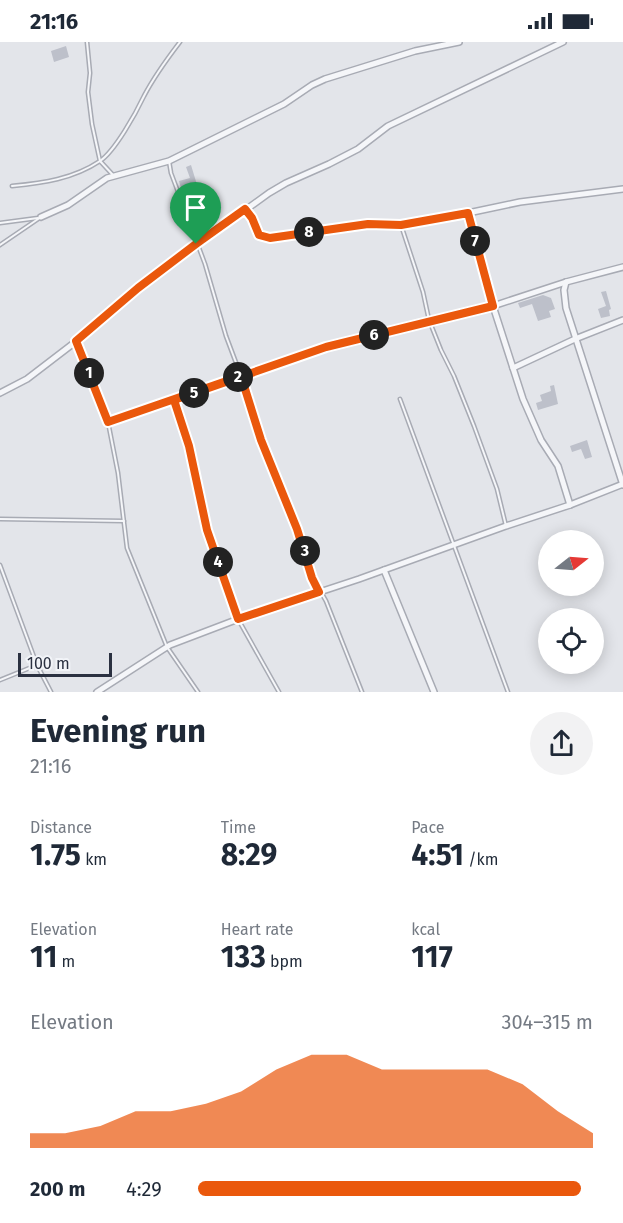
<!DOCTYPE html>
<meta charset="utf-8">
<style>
body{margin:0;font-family:"Fira Sans",sans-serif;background:#f2f2f3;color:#1f2937;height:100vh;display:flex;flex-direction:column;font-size:22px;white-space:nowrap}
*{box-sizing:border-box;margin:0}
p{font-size:20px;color:#747a83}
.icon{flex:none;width:33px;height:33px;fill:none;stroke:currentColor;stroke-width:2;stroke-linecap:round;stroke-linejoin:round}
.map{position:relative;height:650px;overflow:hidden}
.sheet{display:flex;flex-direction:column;background:#fff;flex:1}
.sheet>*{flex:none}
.needle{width:39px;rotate:73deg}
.buttons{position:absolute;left:538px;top:488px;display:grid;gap:12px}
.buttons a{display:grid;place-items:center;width:66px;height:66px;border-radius:50%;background:#fff;box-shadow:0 3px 15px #0003;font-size:30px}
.scale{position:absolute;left:18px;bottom:15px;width:94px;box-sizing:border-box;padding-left:6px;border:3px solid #2b3141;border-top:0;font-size:16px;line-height:21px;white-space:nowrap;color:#2b3141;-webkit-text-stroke:4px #f2f4f8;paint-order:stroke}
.pin{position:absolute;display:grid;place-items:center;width:51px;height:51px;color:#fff;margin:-62px -26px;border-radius:50% 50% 50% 0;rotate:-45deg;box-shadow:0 0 6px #0007}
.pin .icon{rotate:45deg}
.km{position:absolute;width:30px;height:30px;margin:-15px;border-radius:50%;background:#222;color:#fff;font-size:16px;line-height:30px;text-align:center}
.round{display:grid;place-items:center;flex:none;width:63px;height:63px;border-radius:32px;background:#f2f2f3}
.summary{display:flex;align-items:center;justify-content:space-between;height:102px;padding:0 30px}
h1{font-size:33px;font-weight:700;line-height:45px}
.metrics{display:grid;grid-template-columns:repeat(3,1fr);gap:9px;height:102px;padding:6px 30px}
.metrics div{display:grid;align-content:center}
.metrics b{font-size:30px;font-weight:700}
.metrics small{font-size:16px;font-weight:400}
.metrics p{font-size:16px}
.chart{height:168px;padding:12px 30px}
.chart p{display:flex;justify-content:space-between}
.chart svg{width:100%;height:108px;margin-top:6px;fill:#ea580c;opacity:.7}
ul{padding:0 30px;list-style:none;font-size:20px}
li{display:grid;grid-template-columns:96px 72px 1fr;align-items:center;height:45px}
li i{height:15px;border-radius:8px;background:#ea580c}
.status{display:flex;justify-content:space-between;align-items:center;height:42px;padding:0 30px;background:#fff;direction:ltr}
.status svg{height:16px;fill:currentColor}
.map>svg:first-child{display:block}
.building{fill:#bdc0ca}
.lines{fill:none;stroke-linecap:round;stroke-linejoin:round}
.lane-casing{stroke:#a8abb4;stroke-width:5}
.street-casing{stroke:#a8abb4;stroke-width:8}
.lane{stroke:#f5f6f9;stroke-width:2}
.street{stroke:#f5f6f9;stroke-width:5}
.route-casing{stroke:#fff;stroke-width:12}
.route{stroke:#ea580c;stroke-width:8}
</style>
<div class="status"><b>21:16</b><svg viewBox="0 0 49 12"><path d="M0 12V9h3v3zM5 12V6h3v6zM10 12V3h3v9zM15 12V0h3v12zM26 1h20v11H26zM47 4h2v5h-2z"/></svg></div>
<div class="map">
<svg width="623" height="650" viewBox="0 0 623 650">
<rect width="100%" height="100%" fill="#e3e5ea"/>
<g class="building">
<polygon points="66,4 69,15 54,20 51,9"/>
<polygon points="191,123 198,146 182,150 179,139 190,136 186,125"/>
<polygon points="606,249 611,267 609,268 610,274 601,276 598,267 606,264 601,250"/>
<polygon points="543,253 551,256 555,267 549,269 551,275 538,279 532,262 520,266 518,261"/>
<polygon points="554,343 558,362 538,368 536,361 542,359 540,353 551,349 550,344"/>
<polygon points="587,398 592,415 585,417 581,407 572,410 570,404"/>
</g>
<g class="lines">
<g class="lane-casing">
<g id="lane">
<polyline points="87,0 90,31 88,50 92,82 100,119 113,133"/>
<polyline points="169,119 171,131 205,222 226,294 241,334 260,398 297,487 313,536 326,559 362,650"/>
<path d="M12,144C43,141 73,137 100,119C115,109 136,71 144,54C154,35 167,17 180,0"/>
<polyline points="246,168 251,176 259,193 270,196 368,182 401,183 423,250 429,278 441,308 454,334 474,384 497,447 506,484"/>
<polyline points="0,181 38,176"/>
<polyline points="0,203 41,175"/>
<polyline points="76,299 108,380 118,431 127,506 167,605 198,650"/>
<polyline points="400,357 508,650"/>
<polyline points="174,358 189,404 207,488 238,577 279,650"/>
<polyline points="108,380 241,334"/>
<polyline points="0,477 124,479"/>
<polyline points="0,523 37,623 51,650"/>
<polyline points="0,638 37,623"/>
</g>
</g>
<g class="street-casing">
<g id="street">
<polyline points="468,171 493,264 523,357 541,398 558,424 570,463"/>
<polyline points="41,175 68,163 107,136 169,119 284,62 312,43 325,37 415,9 459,0"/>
<polyline points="401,183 468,171 520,160 623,147"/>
<polyline points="566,240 564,248 566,266 623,443"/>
<polyline points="513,326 575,297 623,278"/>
<polyline points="241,334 326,305 493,264 566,240 623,225"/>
<polyline points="0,351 27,337 74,301 146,240 269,151 286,141 329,122 358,107 388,84 563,0"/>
<polyline points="384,528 434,650"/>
<polyline points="97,650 170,603 241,576 359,537 506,484 570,463 623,442"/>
</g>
</g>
<use href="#lane" class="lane"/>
<use href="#street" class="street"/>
</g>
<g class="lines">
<g class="route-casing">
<polyline id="route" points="196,202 138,246 76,299 108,380 241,334 261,398 297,487 312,536 319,550 238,577 207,488 189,404 174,358 326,305 493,264 468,171 401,183 368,182 270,196 259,193 252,176 245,167 196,202"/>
</g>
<use href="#route" class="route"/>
</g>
</svg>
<div class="buttons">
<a><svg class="needle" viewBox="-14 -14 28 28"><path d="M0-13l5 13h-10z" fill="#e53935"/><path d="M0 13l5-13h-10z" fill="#747a83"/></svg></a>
<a><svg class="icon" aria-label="locate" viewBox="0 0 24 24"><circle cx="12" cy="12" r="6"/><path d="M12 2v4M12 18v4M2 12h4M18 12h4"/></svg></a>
</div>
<div class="scale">100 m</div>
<div class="pin" style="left:196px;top:202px;background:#1e9e55"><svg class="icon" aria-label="arrive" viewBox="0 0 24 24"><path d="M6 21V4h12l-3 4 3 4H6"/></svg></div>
<b class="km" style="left:89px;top:331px">1</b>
<b class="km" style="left:238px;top:335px">2</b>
<b class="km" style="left:305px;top:509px">3</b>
<b class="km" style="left:218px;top:520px">4</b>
<b class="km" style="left:194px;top:351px">5</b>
<b class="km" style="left:374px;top:293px">6</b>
<b class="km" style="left:475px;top:199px">7</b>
<b class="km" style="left:309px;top:190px">8</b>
</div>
<section class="sheet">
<div class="summary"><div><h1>Evening run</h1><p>21:16</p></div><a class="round"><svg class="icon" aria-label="share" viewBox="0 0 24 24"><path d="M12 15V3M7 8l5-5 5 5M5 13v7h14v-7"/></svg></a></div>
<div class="metrics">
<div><p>Distance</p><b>1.75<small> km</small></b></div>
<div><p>Time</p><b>8:29</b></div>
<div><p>Pace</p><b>4:51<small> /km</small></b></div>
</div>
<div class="metrics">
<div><p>Elevation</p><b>11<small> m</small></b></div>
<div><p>Heart rate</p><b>133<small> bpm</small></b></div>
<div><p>kcal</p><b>117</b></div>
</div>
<div class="chart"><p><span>Elevation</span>304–315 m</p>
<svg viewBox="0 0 160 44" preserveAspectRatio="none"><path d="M0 44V38L10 38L20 35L30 29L40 29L50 26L60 21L70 12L80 6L90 6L100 12L110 12L120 12L130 12L140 18L150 29L160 38V44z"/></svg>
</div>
<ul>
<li><b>200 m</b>4:29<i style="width:97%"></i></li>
</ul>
</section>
